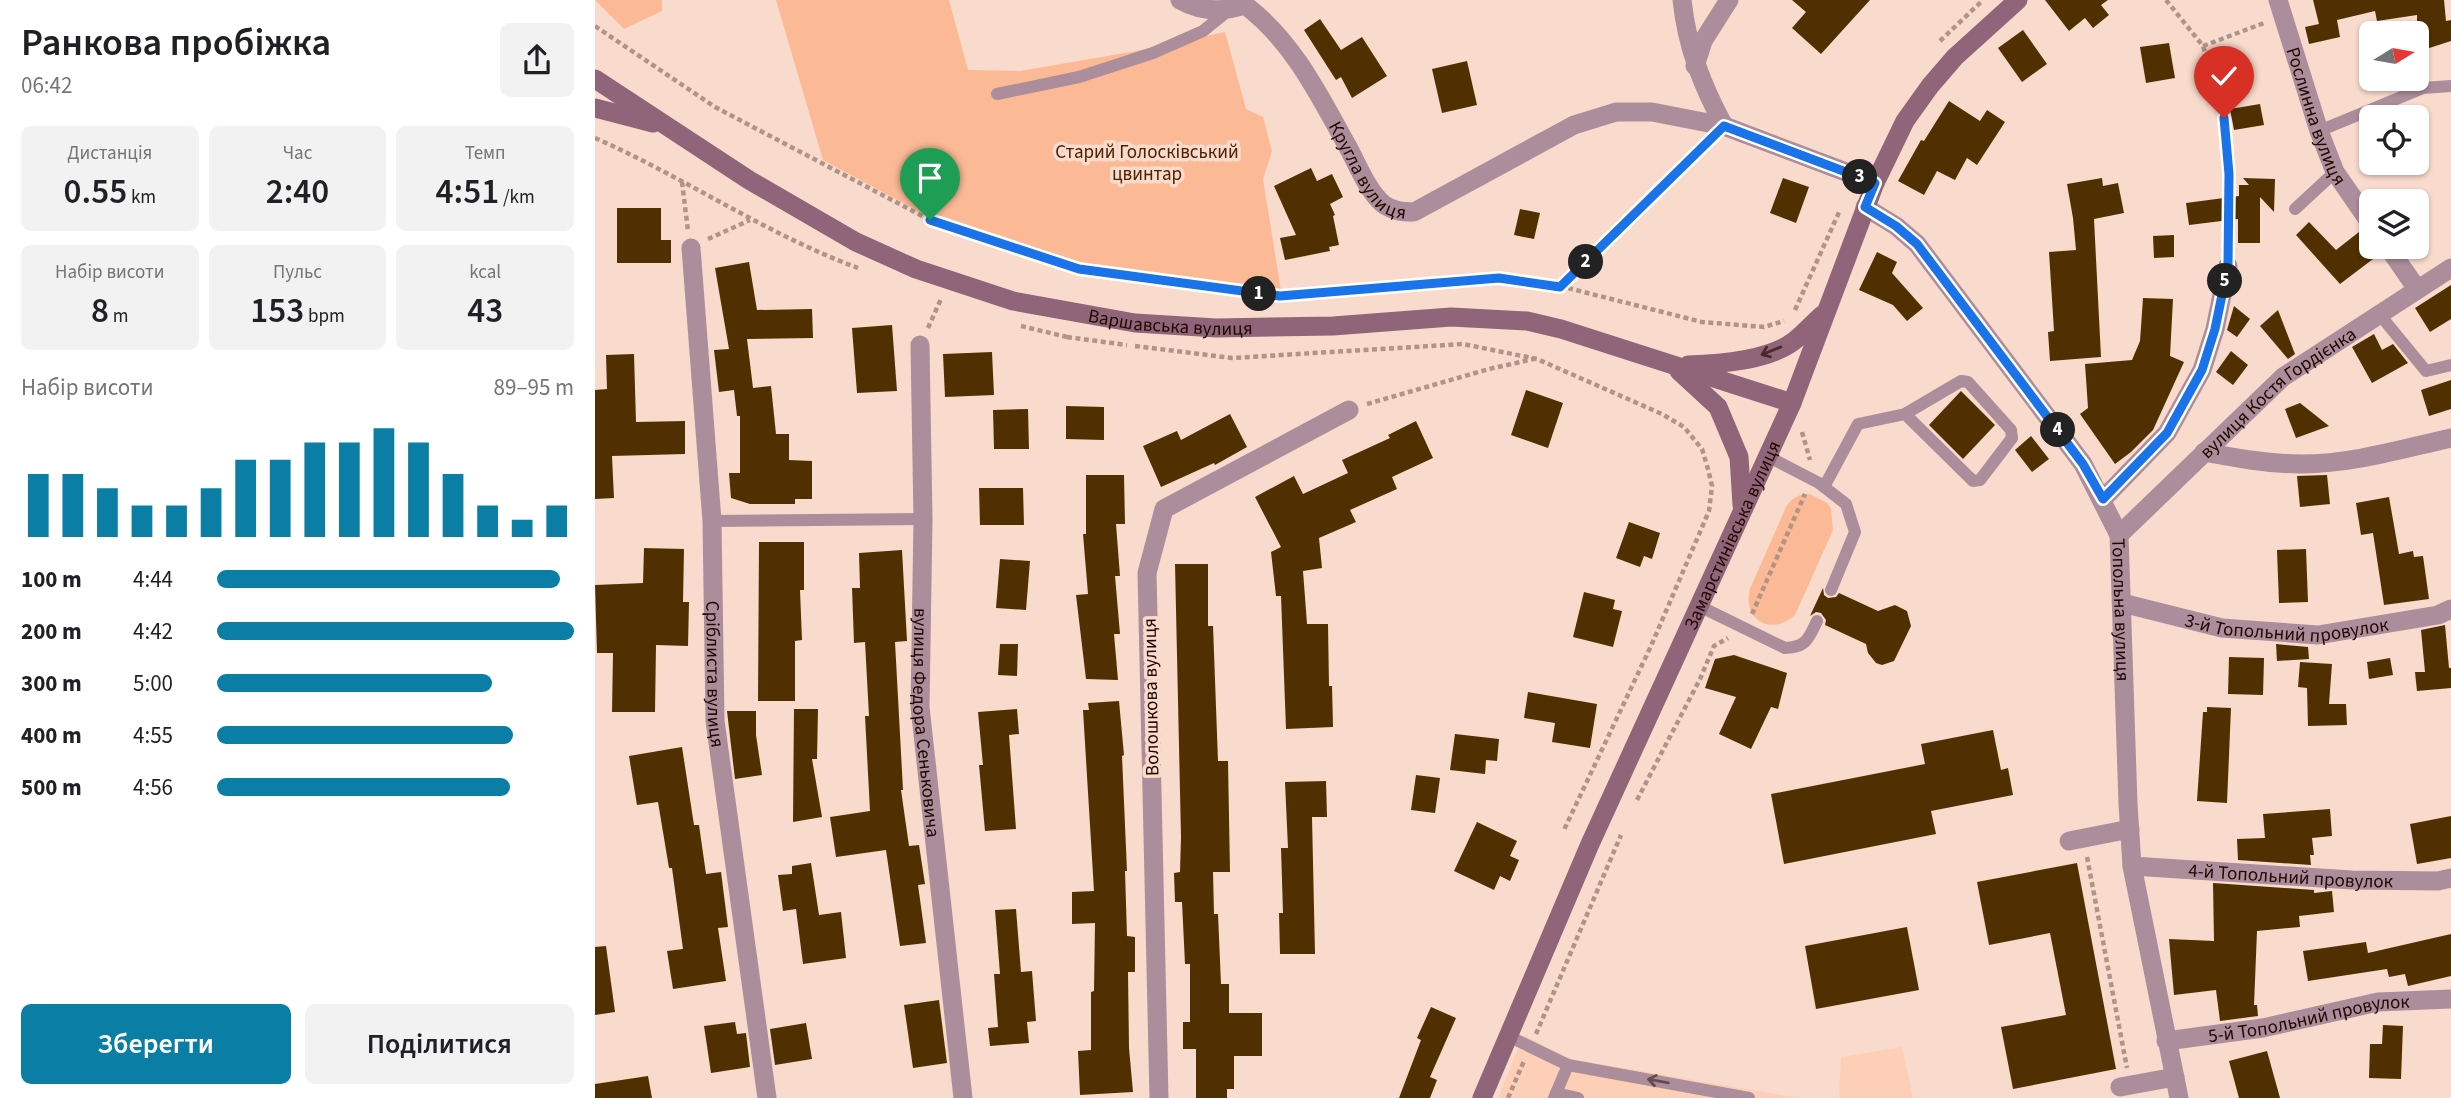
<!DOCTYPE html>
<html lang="uk">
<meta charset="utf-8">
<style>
body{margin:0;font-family:"Source Sans 3",sans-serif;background:#f2f2f2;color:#202124;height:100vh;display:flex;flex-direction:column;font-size:26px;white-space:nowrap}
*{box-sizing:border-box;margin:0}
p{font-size:23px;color:#757577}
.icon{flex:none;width:38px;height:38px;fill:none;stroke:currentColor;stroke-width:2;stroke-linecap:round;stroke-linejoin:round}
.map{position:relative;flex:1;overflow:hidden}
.sheet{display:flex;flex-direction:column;background:#fff;width:595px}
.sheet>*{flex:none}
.needle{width:46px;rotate:79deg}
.fabs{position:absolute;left:1764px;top:21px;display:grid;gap:14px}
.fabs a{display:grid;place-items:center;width:70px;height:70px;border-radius:10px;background:#fff;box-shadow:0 2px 5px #0004;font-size:35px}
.pin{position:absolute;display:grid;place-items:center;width:60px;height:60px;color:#fff;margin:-72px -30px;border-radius:50% 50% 50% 0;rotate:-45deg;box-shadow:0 0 7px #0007}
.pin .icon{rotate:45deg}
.km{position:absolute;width:35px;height:35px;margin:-18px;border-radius:50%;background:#222;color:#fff;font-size:19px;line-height:35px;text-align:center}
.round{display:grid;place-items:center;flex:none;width:74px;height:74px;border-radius:10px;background:#f2f2f2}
.overview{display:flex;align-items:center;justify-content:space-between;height:119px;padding:0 21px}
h1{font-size:38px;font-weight:600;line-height:52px}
.figures{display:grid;grid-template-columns:repeat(3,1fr);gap:10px;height:119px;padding:7px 21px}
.figures div{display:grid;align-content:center;border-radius:10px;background:#f2f2f2;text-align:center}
.figures b{font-size:35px;font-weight:600}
.figures small{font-size:19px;font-weight:400}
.figures p{font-size:19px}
.chart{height:196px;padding:14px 21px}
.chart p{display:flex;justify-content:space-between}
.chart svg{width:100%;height:126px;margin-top:7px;stroke:#0b7ea6;stroke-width:6}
.button{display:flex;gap:14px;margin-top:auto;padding:14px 21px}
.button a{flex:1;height:80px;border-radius:10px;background:#0b7ea6;color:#fff;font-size:28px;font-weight:600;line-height:80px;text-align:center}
.button a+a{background:#f2f2f2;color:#202124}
ul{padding:0 21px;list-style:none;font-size:23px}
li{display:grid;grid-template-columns:112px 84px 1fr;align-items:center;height:52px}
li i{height:18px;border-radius:9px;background:#0b7ea6}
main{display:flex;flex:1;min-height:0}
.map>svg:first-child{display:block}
.built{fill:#fdcfb6}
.green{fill:#fbb995}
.building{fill:#513000}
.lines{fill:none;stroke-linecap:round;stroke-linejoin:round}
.path{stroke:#af9487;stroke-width:4.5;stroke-dasharray:5 3.5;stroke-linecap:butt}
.service{stroke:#ac8d9b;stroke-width:12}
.minor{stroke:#ac8d9b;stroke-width:19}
.secondary{stroke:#906479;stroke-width:19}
.oneway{stroke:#47292a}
.oneway2{stroke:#664b4e}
.route-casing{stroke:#fff;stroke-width:14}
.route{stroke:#1a73e8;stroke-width:9}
.labels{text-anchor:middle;stroke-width:7;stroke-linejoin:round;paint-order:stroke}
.street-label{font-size:19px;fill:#200900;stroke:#f8dbcc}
.park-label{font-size:19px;fill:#4d2102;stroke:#f8dbcc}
</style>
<main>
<section class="sheet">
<div class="overview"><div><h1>Ранкова пробіжка</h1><p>06:42</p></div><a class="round"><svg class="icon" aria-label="share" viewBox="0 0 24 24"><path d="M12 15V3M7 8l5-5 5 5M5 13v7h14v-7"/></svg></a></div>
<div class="figures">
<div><p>Дистанція</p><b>0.55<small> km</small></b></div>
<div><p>Час</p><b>2:40</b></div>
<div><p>Темп</p><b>4:51<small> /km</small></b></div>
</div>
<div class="figures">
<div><p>Набір висоти</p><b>8<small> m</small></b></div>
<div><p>Пульс</p><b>153<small> bpm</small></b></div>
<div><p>kcal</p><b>43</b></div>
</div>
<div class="chart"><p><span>Набір висоти</span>89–95 m</p>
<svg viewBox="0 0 160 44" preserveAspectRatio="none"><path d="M5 44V22M15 44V22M25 44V27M35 44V33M45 44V33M55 44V27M65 44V17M75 44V17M85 44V11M95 44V11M105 44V6M115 44V11M125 44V22M135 44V33M145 44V38M155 44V33"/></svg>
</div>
<ul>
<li><b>100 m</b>4:44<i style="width:96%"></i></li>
<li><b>200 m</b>4:42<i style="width:100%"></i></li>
<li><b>300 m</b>5:00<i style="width:77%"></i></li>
<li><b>400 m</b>4:55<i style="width:83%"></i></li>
<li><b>500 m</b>4:56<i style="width:82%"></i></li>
</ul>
<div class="button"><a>Зберегти</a><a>Поділитися</a></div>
</section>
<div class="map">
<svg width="1856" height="1098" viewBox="0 0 1856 1098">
<rect width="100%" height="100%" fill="#f8dbcc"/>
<g class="built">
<polygon points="929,1035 975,1059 1204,1098 903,1098"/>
<polygon points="1307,1047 1318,1098 1244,1098 1246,1057"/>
</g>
<g class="green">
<polygon points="0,0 67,0 67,11 29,29"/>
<polygon points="181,0 354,0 373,70 425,71 536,52 630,32 651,109 668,117 677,151 668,179 686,291 671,291 485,266 336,218 228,160"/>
<path d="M1215,494L1232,503L1236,509L1238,530L1200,615C1177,636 1147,621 1155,589L1191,507C1197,498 1203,494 1215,494Z"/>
</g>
<g class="building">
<polygon points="1197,0 1275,0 1226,54 1197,28 1211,12"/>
<polygon points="1450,0 1513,0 1506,5 1514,15 1498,28 1490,18 1474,31"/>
<polygon points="1718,0 1849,0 1851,21 1856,20 1856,41 1822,52 1822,15 1782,21 1780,11 1742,20 1745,37 1714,44 1710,27 1724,24"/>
<polygon points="725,19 746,50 767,37 792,76 757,98 746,77 741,80 709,30"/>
<polygon points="1428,30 1452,64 1427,82 1403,48"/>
<polygon points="1574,43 1580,78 1551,83 1545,47"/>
<polygon points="872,61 882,105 847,113 837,69"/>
<polygon points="1354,101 1385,121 1392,110 1410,122 1382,165 1372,158 1360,180 1342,171 1329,195 1303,181 1326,140 1329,141"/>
<polygon points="1665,104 1669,125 1639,130 1635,109"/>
<polygon points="716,168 722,181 737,174 748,197 735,204 740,215 738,216 744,245 734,247 735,251 690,260 685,238 701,235 679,186"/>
<polygon points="1188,178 1214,187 1201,223 1175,213"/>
<polygon points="1507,178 1508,186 1523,183 1529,213 1499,219 1506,357 1455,361 1453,332 1459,331 1454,252 1481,250 1478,218 1472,184"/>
<polygon points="1648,178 1680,179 1679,212 1665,197 1665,243 1643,243 1643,219 1594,225 1591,203 1644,196 1644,185 1654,185"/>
<polygon points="22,208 66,208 66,240 76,240 76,263 22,263"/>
<polygon points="925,209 945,213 939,239 919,235"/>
<polygon points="1714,222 1741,250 1764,232 1782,256 1745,284 1701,235"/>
<polygon points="1579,235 1579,257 1559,258 1558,236"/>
<polygon points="1282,252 1302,262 1297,273 1328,308 1312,321 1298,305 1264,290"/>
<polygon points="154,262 162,310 217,309 218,338 152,339 158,388 176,386 181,434 194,434 194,460 217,461 217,499 200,499 200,504 155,504 136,498 134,473 145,473 145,416 142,416 139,390 124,392 119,350 134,349 120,268"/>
<polygon points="1856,285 1856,319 1835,332 1820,308"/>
<polygon points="1548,298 1578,299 1575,356 1589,362 1558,430 1536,452 1520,464 1485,414 1493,408 1490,364 1537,360 1545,341"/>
<polygon points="1639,306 1655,319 1642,337 1632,330"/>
<polygon points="1683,310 1700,354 1693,359 1665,326"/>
<polygon points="297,325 302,391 262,393 257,328"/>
<polygon points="1779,334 1787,350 1798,344 1813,363 1777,383 1757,347"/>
<polygon points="1636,351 1653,365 1638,385 1621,372"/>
<polygon points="397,352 399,395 350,397 348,354"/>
<polygon points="39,354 41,422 90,421 90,454 17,456 19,498 0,499 0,390 12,389 11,355"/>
<polygon points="1856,380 1856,409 1834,416 1826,390"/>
<polygon points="931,390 968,403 953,448 916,435"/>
<polygon points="1366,391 1400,425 1368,459 1334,425"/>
<polygon points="1705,403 1734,426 1701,438 1690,409"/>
<polygon points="471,406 509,407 509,440 471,439"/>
<polygon points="433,409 434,449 399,449 398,410"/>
<polygon points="635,414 652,447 620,465 619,463 566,487 548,446 582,431 586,440"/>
<polygon points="821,421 838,458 797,477 802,489 755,510 761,522 724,538 727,568 708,571 712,624 733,624 734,686 737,686 738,727 691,729 686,596 681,596 676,552 686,547 660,497 699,476 708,494 753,473 747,460 795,438 793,435"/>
<polygon points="1436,436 1454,459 1437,472 1420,450"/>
<polygon points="491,475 529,475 530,524 521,524 525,576 520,576 525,634 519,634 523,680 491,679 481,595 493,594 488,534 491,534"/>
<polygon points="1732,475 1735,504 1705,507 1702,476"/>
<polygon points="384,488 428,488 429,525 385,525"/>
<polygon points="1794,497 1804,554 1818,551 1819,557 1828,556 1834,599 1789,605 1778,533 1766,535 1761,503"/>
<polygon points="1034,522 1065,533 1057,559 1049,556 1045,567 1021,558"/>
<polygon points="164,542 209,542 209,590 205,590 207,640 200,641 200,701 163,701"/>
<polygon points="49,548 89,549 88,602 94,602 93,646 61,645 60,712 17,712 18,653 2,653 0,585 48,583"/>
<polygon points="1711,549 1713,602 1684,603 1682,550"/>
<polygon points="307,550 312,641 300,642 308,790 306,790 314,846 324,845 330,884 323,885 331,943 305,946 291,850 241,857 235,817 275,811 270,716 274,716 270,642 259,643 257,588 265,588 264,553"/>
<polygon points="405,559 435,561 431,610 401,608"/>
<polygon points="580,564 613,564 613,626 618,626 623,761 633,761 635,872 618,872 619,914 623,914 626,984 634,984 634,1013 667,1013 667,1056 639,1056 639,1089 632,1089 632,1098 601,1098 601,1049 588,1049 588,1022 595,1022 595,964 590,964 587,902 580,902 579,873 585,872 586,837"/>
<polygon points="1228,588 1229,595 1233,598 1241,597 1244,593 1283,611 1300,605 1312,611 1316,626 1299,661 1287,665 1281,663 1273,653 1271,644 1230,625 1231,620 1226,613 1221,612 1215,616"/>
<polygon points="989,592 1020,600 1018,609 1027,611 1018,647 978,637"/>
<polygon points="1850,625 1854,668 1856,668 1856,688 1822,691 1820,672 1830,672 1826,630"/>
<polygon points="405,644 423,644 422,676 403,675"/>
<polygon points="1681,644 1713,647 1714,659 1682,661"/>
<polygon points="1139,655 1192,673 1183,709 1176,707 1156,749 1124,734 1141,697 1110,688 1120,659"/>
<polygon points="1634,657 1669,658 1668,695 1633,694"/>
<polygon points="1795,658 1798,675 1774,679 1772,662"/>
<polygon points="1705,662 1737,664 1734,704 1751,704 1752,725 1713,726 1712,688 1703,687"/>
<polygon points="933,692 1002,704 995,748 957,742 960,723 929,718"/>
<polygon points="524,701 529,755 527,756 532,871 530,871 532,936 540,937 540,972 533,972 534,1048 538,1092 485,1095 483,1051 496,1050 496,992 499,991 500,923 477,924 477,892 499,891 488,710 494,710 493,703"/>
<polygon points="1612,707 1636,708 1632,803 1602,801 1608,712 1612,712"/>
<polygon points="199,709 223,709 222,759 217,759 227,817 198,822"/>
<polygon points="422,709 424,734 414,735 421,829 390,831 384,765 388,765 383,712"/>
<polygon points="132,711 161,711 161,735 167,775 140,779"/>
<polygon points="1398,730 1406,770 1413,768 1418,795 1336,811 1341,834 1189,864 1176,794 1330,764 1326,744"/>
<polygon points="860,734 904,739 902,761 891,760 890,774 855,770"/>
<polygon points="87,747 99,825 104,825 111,874 126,872 133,927 123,928 131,981 78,989 72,951 88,949 77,868 74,868 63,802 42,805 34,756"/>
<polygon points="821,775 845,778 840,813 816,810"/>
<polygon points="731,781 732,817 717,817 720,954 685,954 684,913 688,913 686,848 693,848 690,782"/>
<polygon points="1735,809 1737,836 1717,838 1719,855 1715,855 1716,865 1643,860 1642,839 1670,838 1668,814"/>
<polygon points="1856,816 1856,858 1822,864 1815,824"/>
<polygon points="882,822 922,841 915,856 924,860 915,881 905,876 899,890 859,871"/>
<polygon points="216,863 224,915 246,912 251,958 208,964 201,909 188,911 183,875 197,874 197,866"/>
<polygon points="1482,863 1521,1069 1418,1089 1406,1027 1471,1015 1455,933 1394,945 1382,882"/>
<polygon points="1618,883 1719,890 1719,893 1737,891 1739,912 1704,916 1705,927 1662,931 1659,1005 1662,1005 1663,1016 1625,1021 1621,990 1579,995 1574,939 1619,941"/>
<polygon points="421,909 426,972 437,971 441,1021 432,1022 434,1043 395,1046 393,1028 403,1027 399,974 405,974 400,910"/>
<polygon points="1312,927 1324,990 1221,1009 1210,946"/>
<polygon points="1856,934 1856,976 1813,986 1810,974 1794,977 1792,969 1713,981 1708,951 1771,942 1773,953"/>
<polygon points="11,946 20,1012 0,1015 0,947"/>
<polygon points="344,1000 352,1063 318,1068 309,1005"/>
<polygon points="836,1007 861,1018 835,1077 842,1080 835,1098 804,1098 826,1040 822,1038"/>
<polygon points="140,1022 142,1034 151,1033 155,1067 116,1073 109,1026"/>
<polygon points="211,1023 217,1059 180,1065 175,1029"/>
<polygon points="1788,1025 1808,1026 1806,1079 1774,1078 1775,1044 1787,1044"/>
<polygon points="1672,1051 1685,1098 1644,1098 1634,1061"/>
<polygon points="53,1076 57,1098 0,1098 0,1084"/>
</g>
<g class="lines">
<g class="path">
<polyline points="1571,0 1608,46 1629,118 1634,174 1633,247"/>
<polyline points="0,26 120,107 335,220 484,269 685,296 904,278 957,284 1107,322 1169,327 1189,321"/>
<polyline points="1345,41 1388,0"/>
<polyline points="1608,46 1669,23"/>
<path d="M0,138C89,177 171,234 263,268"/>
<polyline points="87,182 93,231"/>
<polyline points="113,239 155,220"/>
<polyline points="966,286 1113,143"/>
<polyline points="1200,310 1245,210"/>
<polyline points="426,326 472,337"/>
<polyline points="333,328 346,299"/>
<polyline points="472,337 532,345"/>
<polyline points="540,346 637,358 868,344 942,359 1067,414 1089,427 1107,449 1113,469 1117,486 1114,511 1056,646 968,832"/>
<polyline points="772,404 894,369 939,359"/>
<polyline points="1207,432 1215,460"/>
<polyline points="1157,614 1210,494"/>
<polyline points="1042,800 1105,679 1119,646 1133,638"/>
<polyline points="1492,857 1532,1068"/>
<polyline points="941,1034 1026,835"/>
<polyline points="913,1098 929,1061"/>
</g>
<g class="service">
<polyline points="402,94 484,77 558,53 608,31 634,10"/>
<polyline points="1724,131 1828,88 1856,86"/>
<polyline points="1700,209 1740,172"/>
<polyline points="1785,315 1831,371 1856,365"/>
<polyline points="1172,456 1224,483 1251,504 1260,532 1236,590"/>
<polyline points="1229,487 1263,424 1310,414 1366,381 1373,382 1416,430 1417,438 1385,480 1378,481 1310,414"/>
<polyline points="117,521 328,519"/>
<path d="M1104,606L1190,648C1211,647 1213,640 1222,621"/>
<polyline points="913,1036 973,1065 1154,1098"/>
<polyline points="961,1093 983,1098"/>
<polyline points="959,1098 973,1065"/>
</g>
<g class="minor">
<path id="s1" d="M585,0C606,12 628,12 650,5C699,42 725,97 754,149C763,166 773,191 788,204C798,211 807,212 819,212L979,125L1021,112H1057L1129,126L1280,183"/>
<path d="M1087,0C1092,47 1107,85 1129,126"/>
<path id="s2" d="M1683,0L1724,131L1740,172L1776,224"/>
<polyline points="1100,66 1108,41 1134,0"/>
<path id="s3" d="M1270,207L1301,226L1322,244L1488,464L1524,535L1533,804L1537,866L1584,1098"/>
<polyline points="1793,247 1822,289"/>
<path id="s4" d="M96,248L117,521L120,721L172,1098"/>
<path id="s5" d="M325,345L328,519L325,707L368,1098"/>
<path d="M1609,452C1641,458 1673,464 1706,464C1757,464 1807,449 1856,438"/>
<polyline points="1508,499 1572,433 1607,370 1620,329 1633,266"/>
<path id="s6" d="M1524,535L1688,377L1856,268"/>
<path id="s7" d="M1527,603L1627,628L1723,635L1843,615L1856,609"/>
<polyline points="1474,841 1535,829"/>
<path id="s8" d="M1537,866L1757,880L1843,881L1856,878"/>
<path id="s9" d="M1571,1041L1668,1028L1783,1002L1856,999"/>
<polyline points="1525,1087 1580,1077"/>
<polyline points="564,1098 552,573 569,509 754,410"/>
</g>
<g class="secondary">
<path id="s10" d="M0,79L154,180L261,242L321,269L418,301L540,323L621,328L738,326L856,317L932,321L966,329L1197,403"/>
<polyline points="0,108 58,123"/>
<path d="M1093,365C1124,364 1173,361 1199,341C1208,334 1217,324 1227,315"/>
<polyline points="1084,371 1123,407 1144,457 1147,505"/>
<path id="s11" d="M887,1098L995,844L1197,403L1280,183L1310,121L1335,86L1360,57L1423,0"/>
</g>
</g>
<defs><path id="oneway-shaft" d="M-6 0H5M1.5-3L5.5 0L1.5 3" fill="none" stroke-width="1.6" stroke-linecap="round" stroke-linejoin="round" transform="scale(1.75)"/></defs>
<use class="oneway" href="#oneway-shaft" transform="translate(1176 351) rotate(158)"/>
<use class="oneway2" href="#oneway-shaft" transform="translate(1063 1081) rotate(-170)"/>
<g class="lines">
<g class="route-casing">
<polyline id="route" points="335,220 484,269 685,296 904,278 965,287 1129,126 1280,183 1270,207 1301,226 1322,244 1488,464 1508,499 1572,433 1607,370 1620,329 1633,266 1634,174 1629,118"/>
</g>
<use href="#route" class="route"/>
</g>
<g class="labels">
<g class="street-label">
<text dy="7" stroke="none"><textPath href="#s2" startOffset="122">Рослинна вулиця</textPath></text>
<text dy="7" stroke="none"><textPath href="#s1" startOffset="276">Кругла вулиця</textPath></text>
<text dy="7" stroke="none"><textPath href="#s10" startOffset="635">Варшавська вулиця</textPath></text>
<text dy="7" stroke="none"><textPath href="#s6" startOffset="214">вулиця Костя Гордієнка</textPath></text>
<text dy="7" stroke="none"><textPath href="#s11" startOffset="616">Замарстинівська вулиця</textPath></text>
<text dy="7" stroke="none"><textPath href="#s3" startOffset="494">Топольна вулиця</textPath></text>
<text dy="7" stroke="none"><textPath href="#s7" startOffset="168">3-й Топольний провулок</textPath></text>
<text dy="7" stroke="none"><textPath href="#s4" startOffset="427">Сріблиста вулиця</textPath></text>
<text transform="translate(555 697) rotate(-91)" y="7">Волошкова вулиця</text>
<text dy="7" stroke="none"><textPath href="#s5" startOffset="378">вулиця Федора Сеньковича</textPath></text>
<text dy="7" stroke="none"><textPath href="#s8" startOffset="159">4-й Топольний провулок</textPath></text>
<text dy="7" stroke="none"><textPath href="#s9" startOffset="145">5-й Топольний провулок</textPath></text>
</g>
<g class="park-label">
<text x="552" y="158">Старий Голосківський<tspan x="552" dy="22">цвинтар</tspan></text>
</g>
</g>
</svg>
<div class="fabs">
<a><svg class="needle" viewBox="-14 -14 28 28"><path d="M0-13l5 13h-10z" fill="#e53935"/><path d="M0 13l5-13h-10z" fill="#757577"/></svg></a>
<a><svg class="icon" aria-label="locate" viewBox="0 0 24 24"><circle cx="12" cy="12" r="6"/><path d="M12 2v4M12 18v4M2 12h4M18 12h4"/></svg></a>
<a><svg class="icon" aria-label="layers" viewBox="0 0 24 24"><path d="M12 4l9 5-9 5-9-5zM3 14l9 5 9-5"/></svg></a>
</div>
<div class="pin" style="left:335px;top:220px;background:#1e9e55"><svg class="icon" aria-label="arrive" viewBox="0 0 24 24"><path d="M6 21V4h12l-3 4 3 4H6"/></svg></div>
<div class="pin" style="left:1629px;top:118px;background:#d93025"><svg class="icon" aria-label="check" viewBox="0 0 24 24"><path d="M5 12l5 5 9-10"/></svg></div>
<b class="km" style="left:664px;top:294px">1</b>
<b class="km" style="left:991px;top:262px">2</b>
<b class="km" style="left:1265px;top:177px">3</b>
<b class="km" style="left:1463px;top:430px">4</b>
<b class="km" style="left:1630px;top:281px">5</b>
</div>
</main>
